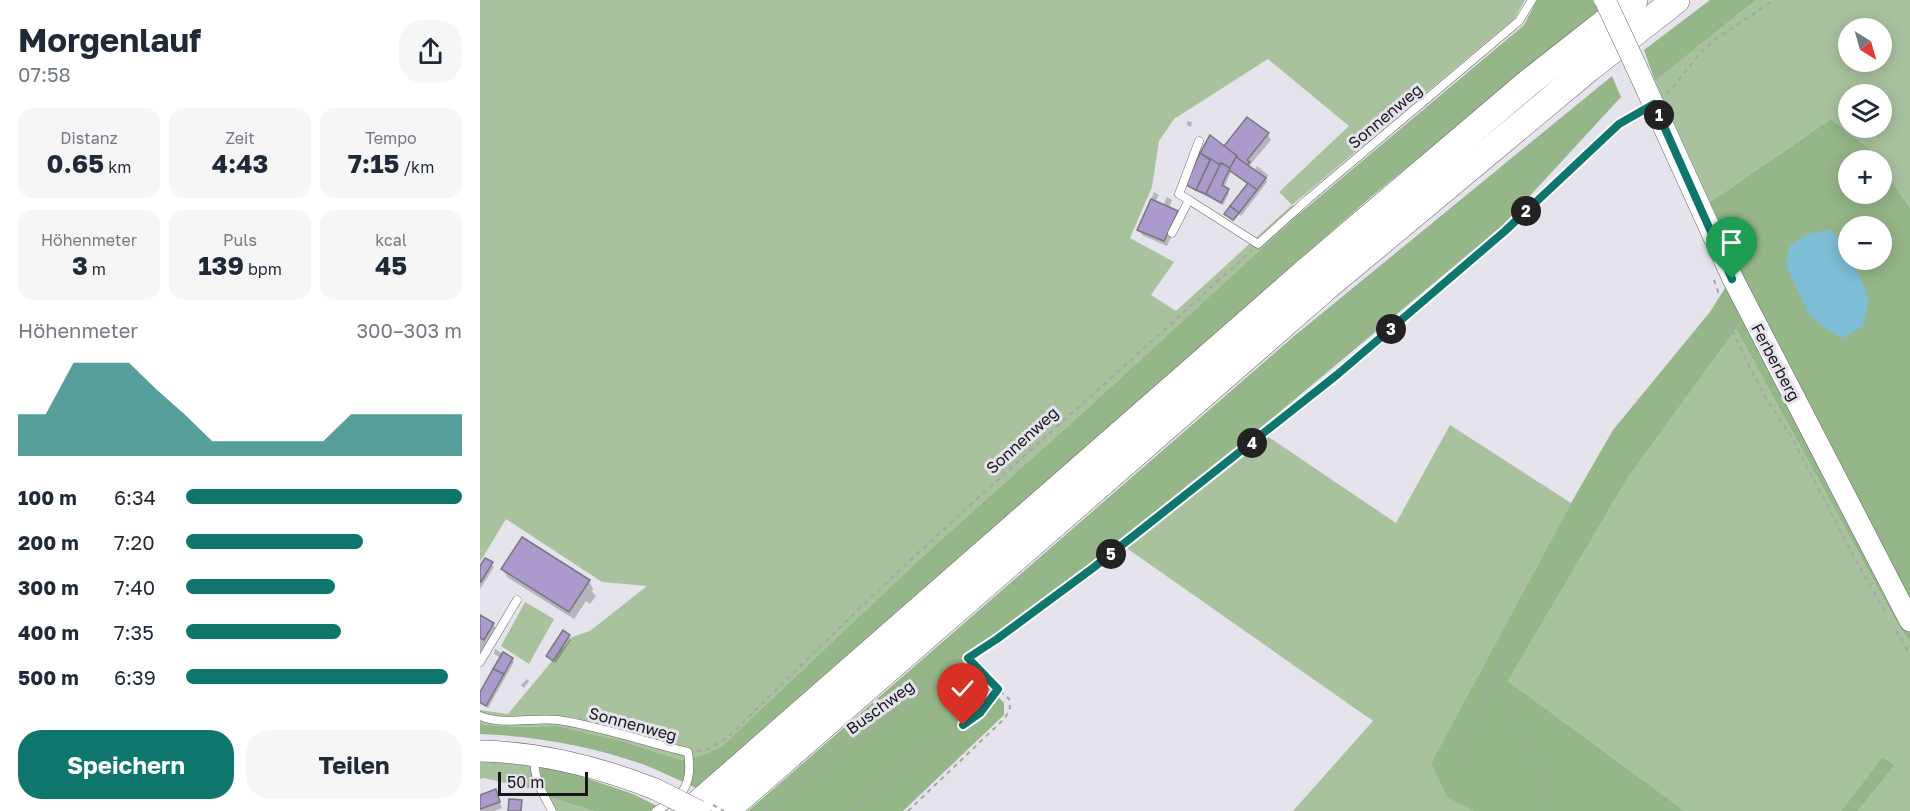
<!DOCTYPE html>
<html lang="de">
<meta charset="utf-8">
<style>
body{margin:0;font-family:"Golos Text",sans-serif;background:#f6f6f7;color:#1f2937;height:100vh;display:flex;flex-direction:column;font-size:22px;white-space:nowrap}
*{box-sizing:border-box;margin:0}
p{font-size:20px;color:#747a83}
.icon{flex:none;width:33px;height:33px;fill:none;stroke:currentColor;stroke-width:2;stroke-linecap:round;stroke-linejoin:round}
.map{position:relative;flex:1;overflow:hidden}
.drawer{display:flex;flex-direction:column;background:#fff;width:480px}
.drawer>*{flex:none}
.needle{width:39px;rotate:143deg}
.buttons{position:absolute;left:1358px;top:18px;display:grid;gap:12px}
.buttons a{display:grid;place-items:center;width:54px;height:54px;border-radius:50%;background:#fff;box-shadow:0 3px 15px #0003;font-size:30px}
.scale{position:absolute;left:18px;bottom:15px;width:90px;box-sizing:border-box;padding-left:6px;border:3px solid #18171a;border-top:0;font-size:16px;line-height:21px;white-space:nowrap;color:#18171a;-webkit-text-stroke:4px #e5e3eb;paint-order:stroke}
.pin{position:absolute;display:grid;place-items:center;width:51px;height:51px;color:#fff;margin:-62px -26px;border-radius:50% 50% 50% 0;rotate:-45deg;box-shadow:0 0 6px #0007}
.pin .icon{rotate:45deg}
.km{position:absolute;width:30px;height:30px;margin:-15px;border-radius:50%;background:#222;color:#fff;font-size:16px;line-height:30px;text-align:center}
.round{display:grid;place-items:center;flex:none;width:63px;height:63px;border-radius:24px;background:#f6f6f7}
.summary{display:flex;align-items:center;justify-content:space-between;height:102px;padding:0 18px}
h1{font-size:33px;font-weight:700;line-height:45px}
.stats{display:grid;grid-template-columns:repeat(3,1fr);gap:9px;height:102px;padding:6px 18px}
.stats div{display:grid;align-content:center;border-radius:15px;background:#f6f6f7;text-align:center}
.stats b{font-size:26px;font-weight:700}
.stats small{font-size:16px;font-weight:400}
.stats p{font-size:16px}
.chart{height:168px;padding:12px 18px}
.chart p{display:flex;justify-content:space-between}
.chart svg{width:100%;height:108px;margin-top:6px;fill:#0f766e;opacity:.7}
.button{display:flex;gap:12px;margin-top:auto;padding:12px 18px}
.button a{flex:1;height:69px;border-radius:24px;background:#0f766e;color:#fff;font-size:24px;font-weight:700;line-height:69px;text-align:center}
.button a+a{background:#f6f6f7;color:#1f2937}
ul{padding:0 18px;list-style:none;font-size:20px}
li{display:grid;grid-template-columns:96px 72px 1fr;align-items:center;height:45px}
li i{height:15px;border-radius:8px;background:#0f766e}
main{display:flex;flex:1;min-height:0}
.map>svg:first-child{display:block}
.green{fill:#a8c29e;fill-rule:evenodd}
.forest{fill:#95b688;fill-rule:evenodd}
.water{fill:#7ebdd6}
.shadow{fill:#0003}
.building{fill:#ab9bcc;stroke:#79777e;stroke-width:1.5}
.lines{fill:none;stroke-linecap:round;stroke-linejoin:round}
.lane-casing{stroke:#67656c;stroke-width:9}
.secondary-casing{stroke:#67656c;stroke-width:22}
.highway-casing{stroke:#67656c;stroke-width:28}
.path{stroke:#a7a5ac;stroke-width:2;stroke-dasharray:4.5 4.5;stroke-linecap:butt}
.lane{stroke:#fff;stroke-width:8}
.secondary{stroke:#fff;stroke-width:21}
.highway{stroke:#fff;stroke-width:27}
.secondary-bridge-casing{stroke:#67656c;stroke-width:22;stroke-linecap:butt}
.path-bridge{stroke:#a7a5ac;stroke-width:2;stroke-dasharray:4.5 4.5;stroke-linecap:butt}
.secondary-bridge{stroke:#fff;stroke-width:21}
.route-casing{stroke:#fff;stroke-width:12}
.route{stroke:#0f766e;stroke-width:8}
.labels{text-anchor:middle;stroke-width:6;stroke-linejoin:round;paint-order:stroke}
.street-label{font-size:16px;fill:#18171a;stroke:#e5e3eb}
</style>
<main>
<section class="drawer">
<div class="summary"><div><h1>Morgenlauf</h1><p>07:58</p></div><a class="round"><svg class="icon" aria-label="share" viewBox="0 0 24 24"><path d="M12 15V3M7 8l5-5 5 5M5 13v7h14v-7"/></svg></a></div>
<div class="stats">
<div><p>Distanz</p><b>0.65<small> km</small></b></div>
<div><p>Zeit</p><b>4:43</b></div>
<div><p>Tempo</p><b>7:15<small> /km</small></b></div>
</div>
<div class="stats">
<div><p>Höhenmeter</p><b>3<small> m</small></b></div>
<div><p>Puls</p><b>139<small> bpm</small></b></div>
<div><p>kcal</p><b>45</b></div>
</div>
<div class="chart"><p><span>Höhenmeter</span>300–303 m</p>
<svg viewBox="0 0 160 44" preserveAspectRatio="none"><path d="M0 44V27L10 27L20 6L30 6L40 6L50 17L60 27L70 38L80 38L90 38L100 38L110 38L120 27L130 27L140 27L150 27L160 27V44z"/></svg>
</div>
<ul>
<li><b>100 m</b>6:34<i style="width:100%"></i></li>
<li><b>200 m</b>7:20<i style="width:64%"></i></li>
<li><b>300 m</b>7:40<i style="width:54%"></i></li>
<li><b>400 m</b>7:35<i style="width:56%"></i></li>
<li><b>500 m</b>6:39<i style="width:95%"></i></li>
</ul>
<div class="button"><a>Speichern</a><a>Teilen</a></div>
</section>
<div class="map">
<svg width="1430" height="811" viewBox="0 0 1430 811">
<rect width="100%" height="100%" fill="#e5e3eb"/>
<g class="green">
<path d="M0,0H1045L1035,18L812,205L819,214L609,407L442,557L242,746L225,754L201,760L142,741L78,726L41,727L6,725L0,723V710L28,714L92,637L110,631L167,586L122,582L26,519L0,562ZM788,59L869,126L799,192L812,205L696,311L671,295L694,262L650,238L672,187L679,141L694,119Z"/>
<path d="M1276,0H1430V208L1401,165V160H1398L1391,150L1351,119L1230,202L1175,81ZM1368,28H1401V62H1368ZM1368,94H1401V128H1368Z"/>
<polygon points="1256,329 1417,623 1430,642 1430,811 1378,811 1415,765 1402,757 1361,811 1205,811 1028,681 1147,479"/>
<polygon points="970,425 1091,503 951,763 968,797 993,811 813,811 893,721 638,542 778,430 916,523"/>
<polygon points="45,602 74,619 49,664 21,646"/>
<polygon points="0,760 42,763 61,766 69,797 114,811 76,811 69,797 57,790 4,778 0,779"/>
</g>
<g class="forest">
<path d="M1057,0H1113L1119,12L1050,67L892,196L216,788C199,780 182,772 165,765C112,746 56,736 0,734V723L6,725L41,727L78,726L142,741L201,760L225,754L242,746L442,557L609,407L819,214L1044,25Z"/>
<polygon points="1230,0 1276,0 1175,81 1164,50"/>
<polygon points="1132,76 1141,97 1022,226 778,430 591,579 483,658 524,703 524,715 423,811 268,811 813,337"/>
<path d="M1351,119L1391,150L1398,160H1368V194H1401V165L1430,208V603L1281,316L1230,202ZM1368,226H1401V260H1368Z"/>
<polygon points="1250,280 1430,626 1430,642 1417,623 1256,329 1147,479 1028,681 1205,811 993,811 967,797 951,763 1091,503 1133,430 1230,312"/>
<polygon points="1402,757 1415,765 1378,811 1361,811"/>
<polygon points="61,766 97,775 153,794 187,811 114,811 69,797 61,784"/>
</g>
<path class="water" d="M1350,230C1361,240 1368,244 1368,260H1373L1389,298L1383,326L1363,338L1344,328L1328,313L1306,265L1310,245L1330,233Z"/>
<g class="shadow">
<polygon points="707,121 712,122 711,127 707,125"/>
<polygon points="787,134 791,140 770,165 774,171 777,166 788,175 786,180 787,182 761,216 759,214 754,221 747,215 769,185 751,172 744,188 749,193 743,205 710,188 708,184 721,154"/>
<polygon points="674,192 679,195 675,202 683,206 687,197 692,200 689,208 696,212 700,218 687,246 662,235 659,230"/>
<polygon points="11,564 14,567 0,589 0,570"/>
<polygon points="23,569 109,581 113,589 112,592 116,596 110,604 106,601 94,619 27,577"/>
<polygon points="0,616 13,624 16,629 0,657"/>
<polygon points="89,636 91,640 76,663 68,656"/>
<polygon points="15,649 32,659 34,662 8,708 0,704 0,695 21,658 14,654"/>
<polygon points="47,679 49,681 44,688 41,685"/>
<polygon points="15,791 22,808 14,811 0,811 0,797"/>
</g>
<g class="building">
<polygon points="767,117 789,133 767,160 770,162 767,165 756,157 757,156 744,146"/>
<polygon points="730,135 757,156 750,168 741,163 740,165 720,153"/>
<polygon points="720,153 730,160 716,190 706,185"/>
<polygon points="756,157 786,178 777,190 749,170"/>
<polygon points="731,159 740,165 726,194 716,190"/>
<polygon points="741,163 750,168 742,185 749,189 741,203 726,194"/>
<polygon points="768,183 777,190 759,213 750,206"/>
<polygon points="671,199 698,211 684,241 657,230"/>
<polygon points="750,206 759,213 753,220 744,214"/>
<polygon points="42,537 110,580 89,612 21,569"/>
<polygon points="5,558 13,562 1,582 0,581 0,566"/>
<polygon points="0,615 14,623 4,640 0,638"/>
<polygon points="83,630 90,635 73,661 66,656"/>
<polygon points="23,652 33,658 24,674 13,669"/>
<polygon points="13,669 24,674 6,706 0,702 0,692"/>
<polygon points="16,789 20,802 0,809 0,795"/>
<polygon points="29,799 42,800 41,811 28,811"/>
</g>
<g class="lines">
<g class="lane-casing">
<g id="lane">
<polyline points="709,200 699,194 719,141"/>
<polyline points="692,233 709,200 778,244 828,199 1039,21 1052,0"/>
<polyline points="0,662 37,600"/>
<path d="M0,716C25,726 52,717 78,720C123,727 165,742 208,752C213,785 204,796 176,811"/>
<path d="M55,757C52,777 63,793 72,811"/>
</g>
</g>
<g class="secondary-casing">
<g id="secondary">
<polyline points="1155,64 1253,279 1430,621"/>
<path d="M0,751C61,752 119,767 175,789"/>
</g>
</g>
<g class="highway-casing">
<g id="highway">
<polyline points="210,811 827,271 1047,84 1154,0"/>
<polyline points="245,811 846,287 1109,68 1196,0"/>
</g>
</g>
<g class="path">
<polyline points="1187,94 1221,52 1237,38 1294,0"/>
<polyline points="1234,280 1249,323 1269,366 1288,402 1310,434 1376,561 1407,615"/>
<polyline points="1416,631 1430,654"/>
<polyline points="1019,671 1021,693 1041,726 1056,758 1072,811"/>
<path d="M217,751L228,749L248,737C311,676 372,614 437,554C547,452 661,352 772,250"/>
<polyline points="980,764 1000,707 1031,645 1069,582 1117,508 1201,389 1233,337 1249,323 1257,323"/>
<polyline points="285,811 348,759 613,568 858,373 1025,231 1139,124 1160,112"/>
<path d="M372,811C396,790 421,767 447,749C477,728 497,720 518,689L488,658"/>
<polyline points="428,811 525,718 530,708 529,699 518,689"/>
</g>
<use href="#lane" class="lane"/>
<use href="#secondary" class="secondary"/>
<use href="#highway" class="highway"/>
<g class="secondary-bridge-casing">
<g id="secondary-bridge">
<polyline points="1125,0 1155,64"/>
<polyline points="175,789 219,811"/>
</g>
</g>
<polyline class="path-bridge" points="233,805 244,811"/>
<use href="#secondary-bridge" class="secondary-bridge"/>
</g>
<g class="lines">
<g class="route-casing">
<polyline id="route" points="483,725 500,713 518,689 488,658 517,639 613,568 858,374 1025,231 1139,124 1174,104 1252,279"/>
</g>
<use href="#route" class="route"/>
</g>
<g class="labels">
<g class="street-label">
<text transform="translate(905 116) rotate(-40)" y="6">Sonnenweg</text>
<text transform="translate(1296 362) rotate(62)" y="6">Ferberberg</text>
<text transform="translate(542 440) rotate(-42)" y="6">Sonnenweg</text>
<text transform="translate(400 707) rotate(-36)" y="6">Buschweg</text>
<text transform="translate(153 724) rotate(15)" y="6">Sonnenweg</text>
</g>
</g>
</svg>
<div class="buttons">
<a><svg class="needle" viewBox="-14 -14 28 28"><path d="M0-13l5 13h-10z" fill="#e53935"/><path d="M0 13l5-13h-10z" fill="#747a83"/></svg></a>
<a><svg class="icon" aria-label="layers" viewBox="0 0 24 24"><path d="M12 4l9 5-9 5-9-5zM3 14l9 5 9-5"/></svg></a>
<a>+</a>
<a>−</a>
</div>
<div class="scale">50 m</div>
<div class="pin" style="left:1252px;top:279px;background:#1e9e55"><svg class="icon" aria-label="arrive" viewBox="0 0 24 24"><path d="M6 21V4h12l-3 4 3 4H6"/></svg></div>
<div class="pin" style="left:483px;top:725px;background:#d93025"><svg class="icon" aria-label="check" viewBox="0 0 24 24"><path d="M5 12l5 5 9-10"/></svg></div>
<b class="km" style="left:1179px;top:115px">1</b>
<b class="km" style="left:1046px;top:211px">2</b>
<b class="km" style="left:911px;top:329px">3</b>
<b class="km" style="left:772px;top:443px">4</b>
<b class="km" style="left:631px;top:554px">5</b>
</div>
</main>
